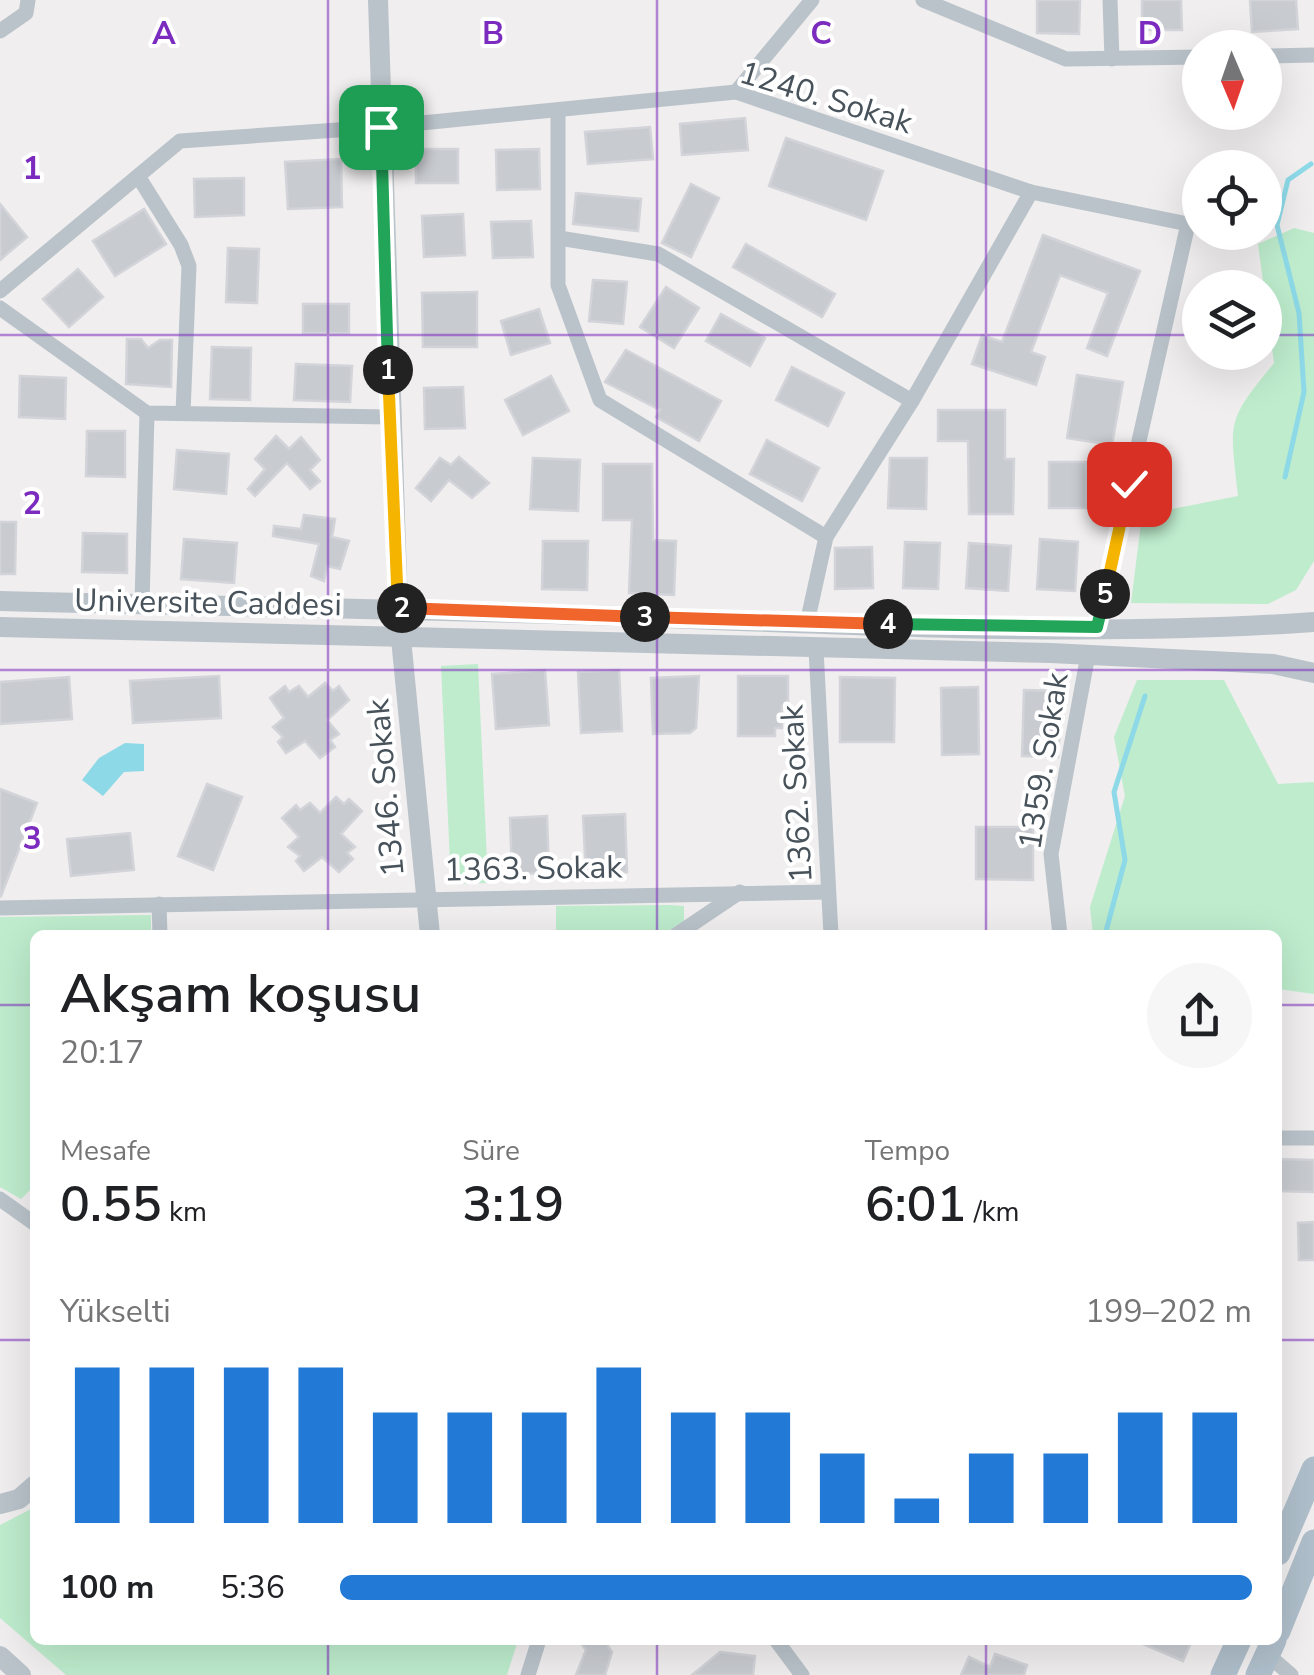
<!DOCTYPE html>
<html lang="tr">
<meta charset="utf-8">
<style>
body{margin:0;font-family:"Nunito Sans",sans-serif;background:#f6f6f6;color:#202124;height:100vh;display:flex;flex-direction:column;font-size:38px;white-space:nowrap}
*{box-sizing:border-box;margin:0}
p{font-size:32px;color:#757577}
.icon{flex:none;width:55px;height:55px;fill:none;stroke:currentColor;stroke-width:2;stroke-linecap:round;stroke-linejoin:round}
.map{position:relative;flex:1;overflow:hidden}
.sheet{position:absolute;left:30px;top:930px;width:1252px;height:715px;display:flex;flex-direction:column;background:#fff;border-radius:15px;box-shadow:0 10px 40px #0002}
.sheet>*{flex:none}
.needle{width:65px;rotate:178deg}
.fabs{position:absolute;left:1182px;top:30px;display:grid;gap:20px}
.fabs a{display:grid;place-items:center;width:100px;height:100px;border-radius:50%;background:#fff;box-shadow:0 10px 40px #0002;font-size:50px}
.pin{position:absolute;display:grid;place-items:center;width:85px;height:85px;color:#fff;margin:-42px;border-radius:20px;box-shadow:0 5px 15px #0006}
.km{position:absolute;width:50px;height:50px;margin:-25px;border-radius:50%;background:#222;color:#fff;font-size:28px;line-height:50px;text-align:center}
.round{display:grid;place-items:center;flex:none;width:105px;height:105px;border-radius:52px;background:#f6f6f6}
.overview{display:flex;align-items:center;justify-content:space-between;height:170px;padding:0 30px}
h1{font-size:55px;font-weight:600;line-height:75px}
.metrics{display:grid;grid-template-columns:repeat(3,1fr);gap:15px;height:170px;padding:10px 30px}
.metrics div{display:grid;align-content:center}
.metrics b{font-size:50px;font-weight:600}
.metrics small{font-size:28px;font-weight:400}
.metrics p{font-size:28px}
.chart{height:280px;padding:20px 30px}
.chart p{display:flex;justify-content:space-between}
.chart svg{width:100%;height:180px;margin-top:10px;stroke:#227ad6;stroke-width:6}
ul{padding:0 30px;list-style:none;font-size:32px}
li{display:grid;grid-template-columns:160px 120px 1fr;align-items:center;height:75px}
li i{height:25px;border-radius:12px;background:#227ad6}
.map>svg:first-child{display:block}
.green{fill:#beeccd}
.water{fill:#8dd9e7}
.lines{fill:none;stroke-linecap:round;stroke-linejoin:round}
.stream{stroke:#8dd9e7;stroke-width:5}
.building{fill:#c8cbd0;stroke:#d2d4d9;stroke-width:2.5}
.minor{stroke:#bac3ca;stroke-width:15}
.tertiary{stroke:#bac3ca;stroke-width:20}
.primary{stroke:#afbfcb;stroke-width:25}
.split-1-casing{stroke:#fff;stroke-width:20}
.split-2-casing{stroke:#fff;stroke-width:20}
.split-3-casing{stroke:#fff;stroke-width:20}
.split-4-casing{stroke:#fff;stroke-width:20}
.split-5-casing{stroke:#fff;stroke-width:20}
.split-6-casing{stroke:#fff;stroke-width:20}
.split-1{stroke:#22a559;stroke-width:12}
.split-2{stroke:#f5b400;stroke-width:12}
.split-3{stroke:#f0652b;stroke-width:12}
.split-4{stroke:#f0652b;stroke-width:12}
.split-5{stroke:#22a559;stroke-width:12}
.split-6{stroke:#f5b400;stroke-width:12}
.grid{fill:none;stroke:#7b2cbf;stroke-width:2.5;stroke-opacity:0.55}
.labels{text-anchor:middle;stroke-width:8;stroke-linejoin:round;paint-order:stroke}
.street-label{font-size:32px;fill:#47525a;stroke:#fff}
.grid-label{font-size:32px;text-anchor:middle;font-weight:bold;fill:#7b2cbf;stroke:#fff;stroke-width:8;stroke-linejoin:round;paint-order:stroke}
</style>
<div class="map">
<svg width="1314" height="1675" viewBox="0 0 1314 1675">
<rect width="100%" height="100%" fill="#f0eeee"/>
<g class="green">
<path d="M1294,228L1314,233V561L1296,590L1268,604L1131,603L1142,515L1238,496C1230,421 1225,423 1274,363L1258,244Z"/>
<polygon points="478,664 488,883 451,884 441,666"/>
<polygon points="1137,680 1224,680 1278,784 1314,782 1314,994 1278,989 1278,935 1093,935 1090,907 1125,796 1114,737"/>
<polygon points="669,905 684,906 684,921 662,935 556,935 556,906"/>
<polygon points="151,915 151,935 35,935 35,1185 21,1199 0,1187 0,917"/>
<polygon points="35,1507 35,1640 518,1640 507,1675 66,1675 0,1618 0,1525"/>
</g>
<polygon class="water" points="125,743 144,744 144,771 124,772 103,796 82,780 99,758"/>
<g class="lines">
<g class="stream">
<polyline points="1285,477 1304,392 1299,313 1277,225 1288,180 1311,164"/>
<polyline points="1105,935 1125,860 1114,792 1145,696"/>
</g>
</g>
<g class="building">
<polygon points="1037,0 1080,0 1079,34 1037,33"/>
<polygon points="1142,0 1181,0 1182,30 1142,30"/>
<polygon points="1250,0 1296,0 1298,29 1252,32"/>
<polygon points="745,118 748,150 682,155 680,124"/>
<polygon points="650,127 653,159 588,164 585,132"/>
<polygon points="786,138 883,171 866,220 769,186"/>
<rect x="416" y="149" width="42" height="34"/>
<polygon points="539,149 540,189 497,190 496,150"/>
<polygon points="341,159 342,207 288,209 285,162"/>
<polygon points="244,178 244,215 195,217 194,179"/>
<polygon points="691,184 719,198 691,257 662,243"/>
<polygon points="576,193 641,199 638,231 573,224"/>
<polygon points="0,204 27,237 0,260"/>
<polygon points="144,209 166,244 115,276 93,241"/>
<polygon points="463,214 465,255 424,257 422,216"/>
<polygon points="531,221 533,257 493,258 491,222"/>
<polygon points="1043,235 1140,271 1107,356 1087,348 1108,293 1060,275 1031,352 1045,357 1036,385 972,364 982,335 1002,342"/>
<polygon points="746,244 835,294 822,317 733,267"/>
<polygon points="228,248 259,249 257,303 226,302"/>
<polygon points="78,269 103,297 69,327 43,299"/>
<polygon points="593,280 627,282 623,324 589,321"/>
<polygon points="666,287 699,308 674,348 640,327"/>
<polygon points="477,292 477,347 423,347 422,293"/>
<rect x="303" y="304" width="46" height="29"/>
<polygon points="539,309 550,343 511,355 501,321"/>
<polygon points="721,314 765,338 750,366 706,341"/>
<polygon points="127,339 141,339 148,348 160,340 172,340 171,387 126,384"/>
<polygon points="212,347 251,348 250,400 210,399"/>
<polygon points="626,350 721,401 699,441 656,417 660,410 605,382"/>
<polygon points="296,364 352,366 350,402 294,400"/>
<polygon points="792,367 844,393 828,426 776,400"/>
<polygon points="1077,375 1123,382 1112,445 1067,438"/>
<polygon points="20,376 66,378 65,419 19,417"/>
<polygon points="551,376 569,411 523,435 505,400"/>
<polygon points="463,387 465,428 425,429 424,388"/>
<polygon points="938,410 1005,410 1005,459 1014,459 1013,514 969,514 968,441 938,441"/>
<polygon points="87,431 125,431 125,477 86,476"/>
<polygon points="276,436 289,449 301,437 320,460 310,470 320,481 310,489 287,463 255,496 248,489 265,469 255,459"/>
<polygon points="767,440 819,468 802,501 750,474"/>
<polygon points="177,450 229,454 226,494 174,489"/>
<polygon points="459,457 489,483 472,498 449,480 431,501 416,488 440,458 451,465"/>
<polygon points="533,458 580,460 578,511 530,509"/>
<polygon points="890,458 927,458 926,509 888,508"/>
<rect x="1049" y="462" width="37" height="46"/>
<polygon points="603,464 652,464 653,540 676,541 674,595 629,593 632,520 603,520"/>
<polygon points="304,515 335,519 332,537 349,541 340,569 327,566 324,581 311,576 319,544 273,536 274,526 301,529"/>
<polygon points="0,522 16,522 15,574 0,574"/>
<polygon points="83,533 127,534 127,573 82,572"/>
<polygon points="184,539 237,543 234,583 181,579"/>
<polygon points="1040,539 1078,542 1075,591 1037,589"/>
<polygon points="543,541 588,541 587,590 542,589"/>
<polygon points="905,542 940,543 938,589 903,588"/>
<polygon points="969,543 1011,546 1008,591 966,588"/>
<polygon points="872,547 873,588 835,589 835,548"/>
<polygon points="545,670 549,725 496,729 492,674"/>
<polygon points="619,670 622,731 581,733 578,672"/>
<polygon points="219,676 221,718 133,723 130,681"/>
<polygon points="699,676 696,728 690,733 653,734 651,678"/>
<polygon points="738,676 788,676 788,706 782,706 782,728 775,728 775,736 738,736"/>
<polygon points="69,677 72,719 0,724 0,682"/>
<polygon points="840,677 895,678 894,742 840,742"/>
<polygon points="325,683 333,691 339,686 349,700 327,720 339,734 330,740 335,747 320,758 305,741 286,753 278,742 283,737 273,727 284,718 270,698 285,686 289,692 299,686 308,697"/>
<polygon points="978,687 979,754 942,755 941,688"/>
<polygon points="1024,690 1062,691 1058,757 1022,756"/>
<polygon points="207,784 242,797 213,870 178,856"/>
<polygon points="0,789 37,803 1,896 0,895"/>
<polygon points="336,797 344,804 349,799 362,811 341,834 355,847 347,853 353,859 339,872 322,857 304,871 296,861 300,856 288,847 299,837 282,818 296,805 300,810 310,803 320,813"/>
<polygon points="625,814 627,872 586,874 583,816"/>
<polygon points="547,816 549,873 512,874 510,818"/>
<polygon points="976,827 1033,827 1033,880 976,879"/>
<polygon points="130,833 134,870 71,876 67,839"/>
<polygon points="1278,1159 1314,1160 1314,1192 1278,1191"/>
<polygon points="1314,1222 1314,1260 1299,1260 1298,1223"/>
<polygon points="579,1640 604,1640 612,1652 605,1675 576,1675 586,1650"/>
<polygon points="1134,1640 1192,1640 1183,1661"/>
<polygon points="720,1652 755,1656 753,1675 692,1675"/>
<polygon points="995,1654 1027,1665 1024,1675 961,1675 969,1657 990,1667"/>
</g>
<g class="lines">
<g class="minor">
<polyline points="923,0 1066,59 1200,57"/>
<polyline points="1110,0 1112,59"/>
<polyline points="0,31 26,13 28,0"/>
<polyline points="1265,56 1314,55"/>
<polyline points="736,92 812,0"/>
<polyline points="558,111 558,285 600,400 826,537"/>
<polyline points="138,176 181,245 189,266 183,413"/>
<polyline points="559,238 658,254 912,401"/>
<polyline points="0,291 180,141 381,127 736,92 1031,192 1188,224 1097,627"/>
<polyline points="0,308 147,413 389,417"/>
<polyline points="142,604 147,413"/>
<polyline points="807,623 826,537 912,401 1031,192"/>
<polyline points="816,649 831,935"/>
<polyline points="159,904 160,935"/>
<polyline points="0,908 828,892"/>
<polyline points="676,935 740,892"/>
<polyline points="1060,935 1051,854 1088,655"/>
<polyline points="1278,1138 1314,1138"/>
<polyline points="0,1199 35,1224"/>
<polyline points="776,1640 802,1675"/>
<polyline points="1268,1655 1291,1675"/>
<polyline points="528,1675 539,1640"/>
</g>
<g class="tertiary">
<polyline points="378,0 398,608 430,935"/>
<path d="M0,601C207,606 413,609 619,616C848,625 1085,638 1314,622"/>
<polyline points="0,627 1051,653 1273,664 1314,673"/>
<polyline points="0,1504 19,1499 35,1485"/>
<polyline points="0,1656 21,1675"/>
</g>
<g class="primary">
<polyline points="1278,1553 1314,1469"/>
<polyline points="1278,1631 1314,1542"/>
<polyline points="1223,1675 1239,1640"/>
<polyline points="1258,1675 1274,1640"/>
</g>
</g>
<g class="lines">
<g class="split-1-casing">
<polyline id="split-1" points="381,127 388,370"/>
</g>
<g class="split-2-casing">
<polyline id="split-2" points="388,370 398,608 402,608"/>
</g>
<g class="split-3-casing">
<polyline id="split-3" points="402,608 645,617"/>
</g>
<g class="split-4-casing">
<polyline id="split-4" points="645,617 888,624"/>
</g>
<g class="split-5-casing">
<polyline id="split-5" points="888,624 1097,627 1105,594"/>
</g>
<g class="split-6-casing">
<polyline id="split-6" points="1105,594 1129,484"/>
</g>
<use href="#split-1" class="split-1"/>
<use href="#split-2" class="split-2"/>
<use href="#split-3" class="split-3"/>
<use href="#split-4" class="split-4"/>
<use href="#split-5" class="split-5"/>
<use href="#split-6" class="split-6"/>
</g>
<path class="grid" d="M328,0V935M657,0V935M986,0V935M0,335H1200M1265,335H1314M0,670H1314M0,1005H35M1278,1005H1314M0,1340H35M1278,1340H1314M328,1640V1675M657,1640V1675M986,1640V1675"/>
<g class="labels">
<g class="street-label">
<text transform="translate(826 97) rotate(17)" y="11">1240. Sokak</text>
<text transform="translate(208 602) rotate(1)" y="11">Universite Caddesi</text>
<text transform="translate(1043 761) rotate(-81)" y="11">1359. Sokak</text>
<text transform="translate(385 788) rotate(-95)" y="11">1346. Sokak</text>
<text transform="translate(796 794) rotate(-93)" y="11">1362. Sokak</text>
<text transform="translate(533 868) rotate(-1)" y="11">1363. Sokak</text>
</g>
</g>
<g class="grid-label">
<text x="164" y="44">A</text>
<text x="493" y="44">B</text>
<text x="821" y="44">C</text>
<text x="1150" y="44">D</text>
<text x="32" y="179">1</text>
<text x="32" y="514">2</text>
<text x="32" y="849">3</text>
</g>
</svg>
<div class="fabs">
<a><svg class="needle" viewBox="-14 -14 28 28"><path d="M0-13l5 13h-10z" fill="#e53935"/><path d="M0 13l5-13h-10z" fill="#757577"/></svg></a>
<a><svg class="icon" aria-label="locate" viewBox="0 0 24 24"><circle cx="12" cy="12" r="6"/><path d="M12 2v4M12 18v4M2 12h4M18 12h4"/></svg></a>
<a><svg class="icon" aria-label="layers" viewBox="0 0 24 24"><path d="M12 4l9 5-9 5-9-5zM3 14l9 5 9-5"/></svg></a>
</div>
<div class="pin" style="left:381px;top:127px;background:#1e9e55"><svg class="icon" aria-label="arrive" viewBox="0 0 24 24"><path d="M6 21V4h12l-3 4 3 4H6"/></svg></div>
<div class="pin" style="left:1129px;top:484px;background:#d93025"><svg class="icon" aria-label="check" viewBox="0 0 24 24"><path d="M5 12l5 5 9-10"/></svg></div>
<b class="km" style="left:388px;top:370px">1</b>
<b class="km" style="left:402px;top:608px">2</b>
<b class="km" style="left:645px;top:617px">3</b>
<b class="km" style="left:888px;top:624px">4</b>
<b class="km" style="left:1105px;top:594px">5</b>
<section class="sheet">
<div class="overview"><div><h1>Akşam koşusu</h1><p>20:17</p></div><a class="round"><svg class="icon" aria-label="share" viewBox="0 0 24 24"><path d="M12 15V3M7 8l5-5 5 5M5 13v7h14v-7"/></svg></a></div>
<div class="metrics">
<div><p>Mesafe</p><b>0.55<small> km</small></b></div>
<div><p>Süre</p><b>3:19</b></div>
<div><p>Tempo</p><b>6:01<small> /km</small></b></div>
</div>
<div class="chart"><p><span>Yükselti</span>199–202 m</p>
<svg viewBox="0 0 160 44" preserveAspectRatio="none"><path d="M5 44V6M15 44V6M25 44V6M35 44V6M45 44V17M55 44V17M65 44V17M75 44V6M85 44V17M95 44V17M105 44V27M115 44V38M125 44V27M135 44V27M145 44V17M155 44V17"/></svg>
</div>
<ul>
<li><b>100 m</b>5:36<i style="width:100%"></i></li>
</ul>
</section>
</div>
